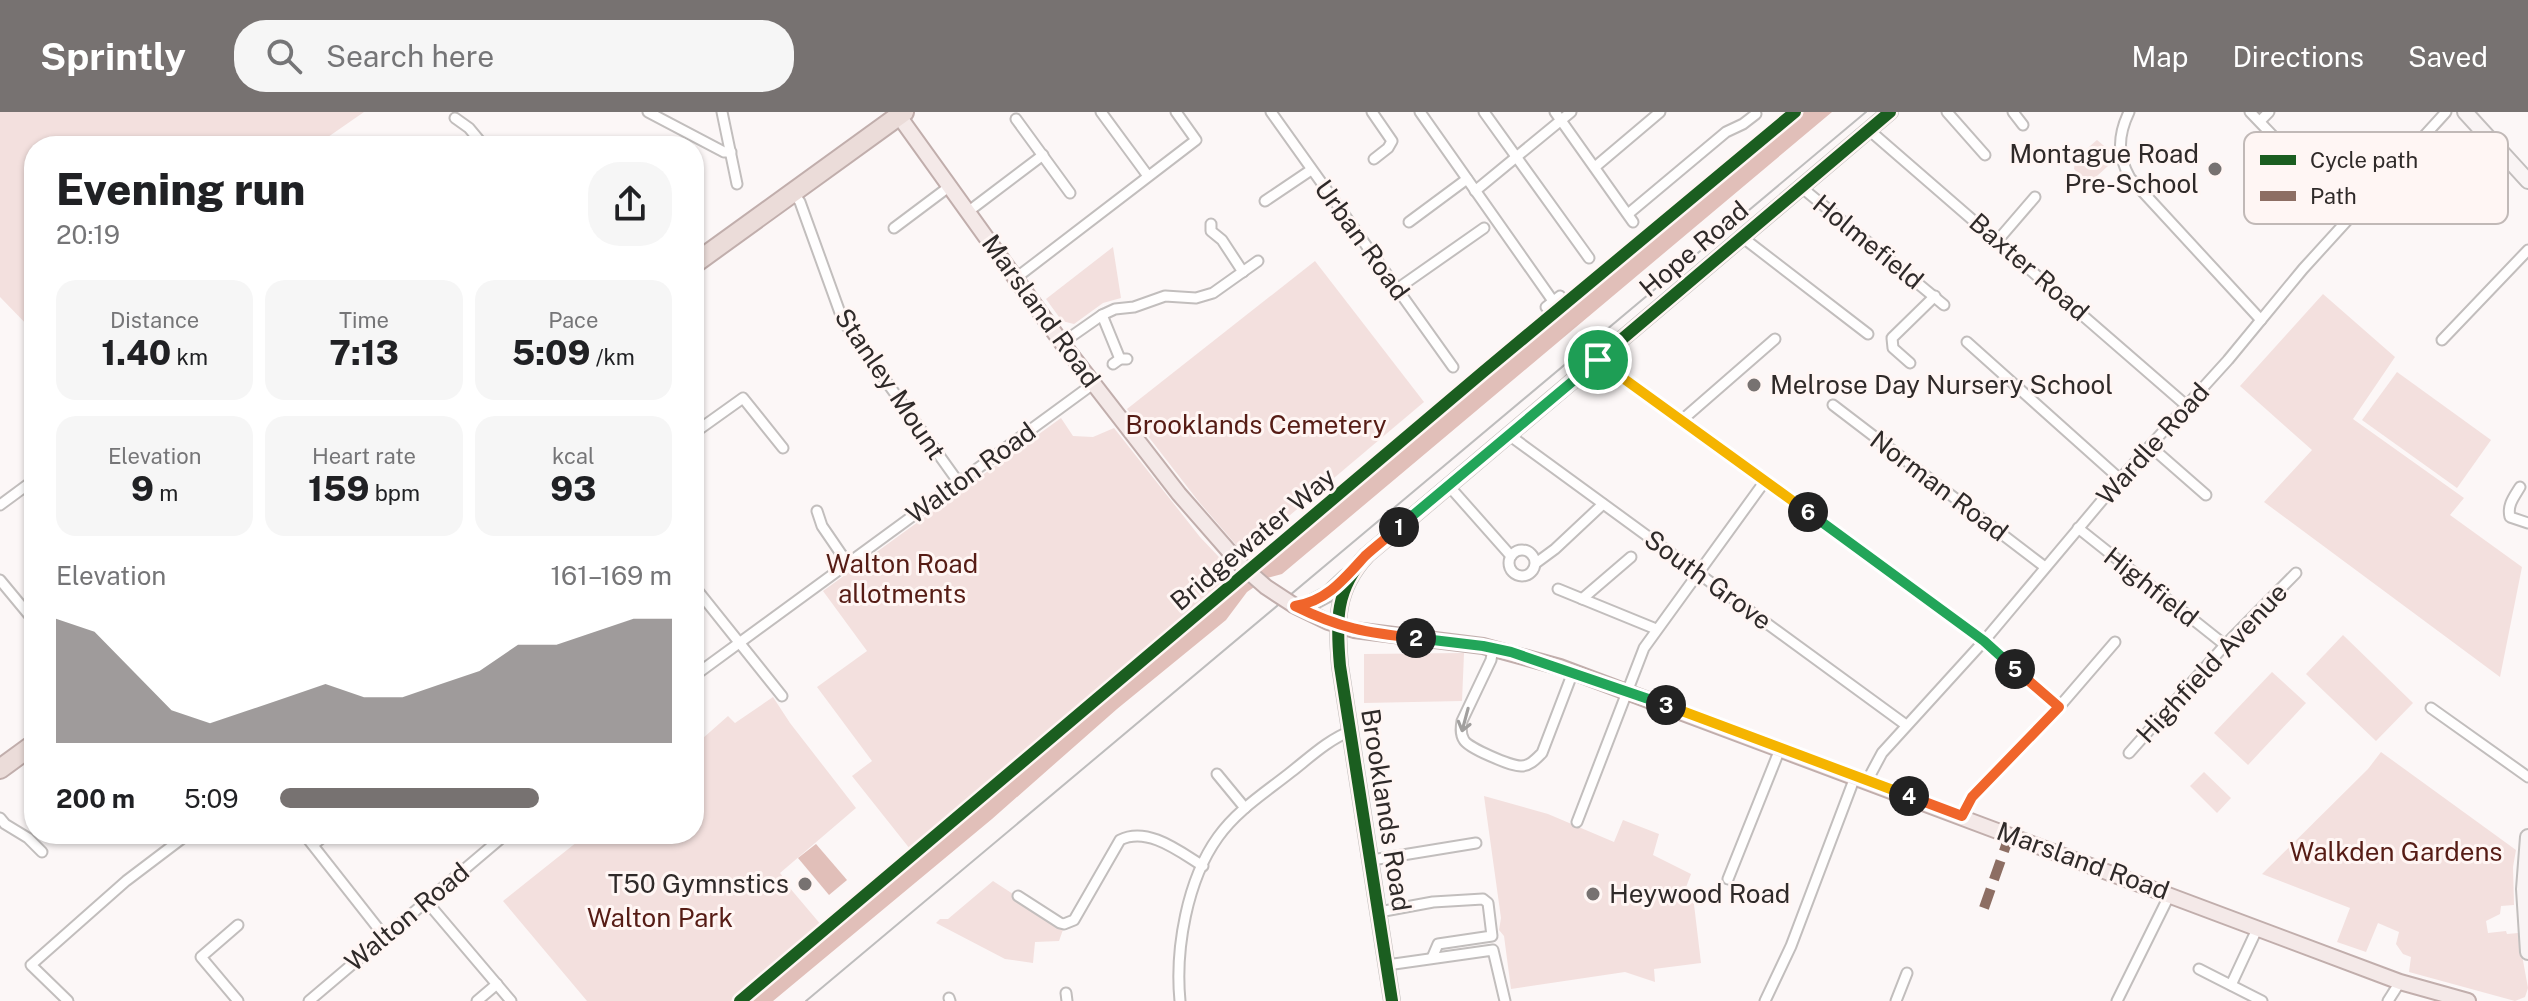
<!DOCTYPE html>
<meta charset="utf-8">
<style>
body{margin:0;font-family:"Public Sans",sans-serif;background:#f6f6f6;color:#202124;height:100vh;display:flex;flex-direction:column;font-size:30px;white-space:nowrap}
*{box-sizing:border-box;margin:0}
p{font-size:26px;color:#757577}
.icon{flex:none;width:44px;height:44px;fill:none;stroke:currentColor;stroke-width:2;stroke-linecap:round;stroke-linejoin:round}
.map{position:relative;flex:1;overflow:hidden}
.sheet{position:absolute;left:24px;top:24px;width:680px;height:708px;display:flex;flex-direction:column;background:#fff;border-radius:32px;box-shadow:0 2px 6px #0004}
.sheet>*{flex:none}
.pin{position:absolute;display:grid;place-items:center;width:68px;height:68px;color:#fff;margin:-34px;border:4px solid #fff;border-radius:50%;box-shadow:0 2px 8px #0007}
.km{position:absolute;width:40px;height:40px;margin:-20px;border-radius:50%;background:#222;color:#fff;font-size:22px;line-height:40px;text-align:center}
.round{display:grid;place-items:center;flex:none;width:84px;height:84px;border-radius:32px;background:#f6f6f6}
.summary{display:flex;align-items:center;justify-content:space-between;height:136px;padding:0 32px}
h1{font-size:44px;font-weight:800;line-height:60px}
.metrics{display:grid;grid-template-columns:repeat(3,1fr);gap:12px;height:136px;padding:8px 32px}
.metrics div{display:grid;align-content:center;border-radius:20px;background:#f6f6f6;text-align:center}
.metrics b{font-size:34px;font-weight:800}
.metrics small{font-size:22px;font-weight:400}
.metrics p{font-size:22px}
.chart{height:224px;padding:16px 32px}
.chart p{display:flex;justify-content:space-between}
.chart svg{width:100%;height:144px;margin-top:8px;fill:#777271;opacity:.7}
ul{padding:0 32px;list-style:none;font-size:26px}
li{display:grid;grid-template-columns:128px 96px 1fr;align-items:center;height:60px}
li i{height:20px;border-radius:10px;background:#777271}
header{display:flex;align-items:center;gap:48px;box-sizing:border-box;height:112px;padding:0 40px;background:#777271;color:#fff}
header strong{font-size:38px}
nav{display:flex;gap:44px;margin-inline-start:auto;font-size:28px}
.search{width:560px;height:72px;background:#f6f6f6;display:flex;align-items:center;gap:20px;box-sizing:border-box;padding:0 28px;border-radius:32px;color:#757577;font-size:30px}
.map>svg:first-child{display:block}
.green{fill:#f3e0de}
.water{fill:#e1bfb9}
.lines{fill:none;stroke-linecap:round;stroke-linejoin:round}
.street-casing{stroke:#c2bebd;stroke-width:13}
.secondary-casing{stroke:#c2bebd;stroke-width:18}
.primary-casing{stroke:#c1aeac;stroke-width:18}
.highway-casing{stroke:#c1aeac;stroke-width:22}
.street{stroke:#fffefe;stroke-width:9}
.secondary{stroke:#f9f4f4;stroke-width:14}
.primary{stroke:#f4e9e8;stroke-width:14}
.highway{stroke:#ebdcd9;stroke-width:18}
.tram{stroke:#bebdbd;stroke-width:2}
.primary-bridge-casing{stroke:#c1aeac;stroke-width:18;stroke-linecap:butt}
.primary-bridge{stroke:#f4e9e8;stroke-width:14}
.quiet{stroke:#8d6e63;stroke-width:10;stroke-dasharray:20 10;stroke-linecap:butt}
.cycleway-casing{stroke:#fff6f4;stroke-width:17}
.cycleway{stroke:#1b5e20;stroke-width:12}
.oneway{stroke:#a19f9e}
.split-1-casing{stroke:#fff;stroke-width:16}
.split-2-casing{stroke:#fff;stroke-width:16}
.split-3-casing{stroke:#fff;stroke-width:16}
.split-4-casing{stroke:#fff;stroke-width:16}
.split-5-casing{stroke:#fff;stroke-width:16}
.split-6-casing{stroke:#fff;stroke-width:16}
.split-7-casing{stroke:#fff;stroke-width:16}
.split-1{stroke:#22a559;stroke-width:10}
.split-2{stroke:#f0652b;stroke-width:10}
.split-3{stroke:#22a559;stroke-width:10}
.split-4{stroke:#f5b400;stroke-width:10}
.split-5{stroke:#f0652b;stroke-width:10}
.split-6{stroke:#22a559;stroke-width:10}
.split-7{stroke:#f5b400;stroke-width:10}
.poi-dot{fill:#777271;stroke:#fff6f4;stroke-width:3}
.labels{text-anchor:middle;stroke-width:6;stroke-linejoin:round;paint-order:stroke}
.poi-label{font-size:26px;fill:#2f2a29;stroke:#fff6f4;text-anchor:end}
.street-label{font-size:26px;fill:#2f2a29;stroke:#fff6f4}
.park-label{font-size:26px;fill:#561c15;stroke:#fff6f4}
.key{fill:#fff6f4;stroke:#c1b9b7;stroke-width:2}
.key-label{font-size:22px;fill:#2f2a29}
</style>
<header>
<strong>Sprintly</strong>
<div class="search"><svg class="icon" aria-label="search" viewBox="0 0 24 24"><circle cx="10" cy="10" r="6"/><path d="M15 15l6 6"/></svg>Search here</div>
<nav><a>Map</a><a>Directions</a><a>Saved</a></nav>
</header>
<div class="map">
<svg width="2528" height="889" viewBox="0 0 2528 889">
<rect width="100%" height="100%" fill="#fcf7f7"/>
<g class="green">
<polygon points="0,0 364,0 315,34 34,34 34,220 0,185"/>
<polygon points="2097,28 2109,38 2108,54 2088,72 2074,57 2075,49 2083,43 2082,41"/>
<polygon points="1113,135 1121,186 1103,191 1074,212 1062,209 1046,187"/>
<polygon points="1315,149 1424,290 1244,442 1199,390 1127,297"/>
<polygon points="2323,182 2395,245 2353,307 2464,386 2450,403 2522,455 2500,565 2264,390 2312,338 2240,274"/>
<polygon points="2397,260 2491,328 2457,376 2362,308"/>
<polygon points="1061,306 1073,324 1093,325 1114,316 1200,425 1236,463 910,737 852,664 872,649 817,575 867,539 823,479"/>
<polygon points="2343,523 2413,591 2376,629 2306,562"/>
<polygon points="1464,541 1462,589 1364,591 1364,542"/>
<polygon points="2272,560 2306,591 2248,653 2214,621"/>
<polygon points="773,585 790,611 856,696 780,761 790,774 789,775 822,814 732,889 587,889 503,789 587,722 694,722 694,634 728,604 735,611"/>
<polygon points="2381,640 2516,738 2513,755 2514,793 2501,794 2500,802 2486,809 2488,821 2506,819 2507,822 2518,821 2528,876 2525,885 2515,889 2409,860 2411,845 2403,842 2396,832 2399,820 2378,811 2366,840 2337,830 2350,796 2262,762 2368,657"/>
<polygon points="2204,660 2231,686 2217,701 2190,674"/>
<polygon points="1484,684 1548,702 1614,730 1623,708 1659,722 1653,743 1691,762 1685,778 1693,784 1701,851 1654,857 1655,870 1625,860 1511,877 1504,824 1499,818 1501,806"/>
<polygon points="993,769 1064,815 1059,829 1035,830 1033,851 1005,847 936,811 940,807 948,807"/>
</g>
<g class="water">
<polygon points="1800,0 1832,0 1282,462 1267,466 1247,480 1226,508 1117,597 992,707 773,889 744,889"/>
<polygon points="816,732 847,768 829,783 798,746"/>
</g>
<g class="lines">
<g class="street-casing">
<g id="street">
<polyline points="648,0 724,40 731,40"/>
<polyline points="722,0 737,72"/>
<polyline points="1101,0 1148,64"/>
<polyline points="1271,0 1453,255"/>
<polyline points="1372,0 1392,29 1388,36 1374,47"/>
<polyline points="1420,0 1553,189"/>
<polyline points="1484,0 1589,146"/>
<polyline points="1555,0 1633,110"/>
<polyline points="1947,0 1985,43"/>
<polyline points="2013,0 2023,13"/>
<path d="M2129,0C2118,23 2117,43 2130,66L2261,208"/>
<polyline points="2250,0 2351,105"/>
<polyline points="455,6 469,16 484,34"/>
<polyline points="1016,7 1070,81"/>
<polyline points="2260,9 2269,0"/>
<polyline points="1869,18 2187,294"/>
<polyline points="1595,55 1660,0"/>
<polyline points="1801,75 1944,193"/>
<polyline points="1475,79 1571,0"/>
<polyline points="793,80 800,90 843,209 959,371"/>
<polyline points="1265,89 1311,58"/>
<polyline points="969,99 1043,43"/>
<polyline points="1628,102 1726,20 1743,12 1756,2"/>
<polyline points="1409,110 1467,67"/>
<polyline points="1211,112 1211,119 1222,128 1243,160"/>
<polyline points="894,116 950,74"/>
<polyline points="1742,125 1868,222"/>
<polyline points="1998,128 2035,85"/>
<polyline points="1016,166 1196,28 1176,0"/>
<polyline points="1397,177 1484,116"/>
<polyline points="1546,195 1560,184"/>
<polyline points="1102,203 1120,247"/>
<polyline points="2442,228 2528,138"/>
<polyline points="1967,230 2120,367"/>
<polyline points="1062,231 1102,203 1115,197 1134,195 1165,184 1196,186 1213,181 1258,149"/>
<polyline points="1598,248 1984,529 2059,595"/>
<polyline points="1910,251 1893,236 1892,226 1935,184"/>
<polyline points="1113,252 1120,247 1127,247"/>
<polyline points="1833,293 2045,455"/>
<polyline points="1682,308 1775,227"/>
<polyline points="694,321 743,286 783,336"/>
<polyline points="1509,323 1906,613"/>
<polyline points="2150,334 2206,383"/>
<polyline points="1449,374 1511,444"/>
<path d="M2520,375C2514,385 2507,393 2510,405L2528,411"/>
<polyline points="0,393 34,368"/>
<polyline points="817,399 822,414 848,452"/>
<polyline points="2078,416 2225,533"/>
<circle cx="1522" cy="451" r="13"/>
<polyline points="1536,451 1555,437 1603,392"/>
<polyline points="0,468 34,509"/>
<polyline points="694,474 782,584"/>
<polyline points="1558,477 1656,517"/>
<polyline points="1582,487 1631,445"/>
<path d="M1493,536L1491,548L1462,609C1461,615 1460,622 1464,628C1468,636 1511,654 1521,654C1530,654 1536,647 1542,641L1573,560"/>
<polyline points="694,564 1093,272"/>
<polyline points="2431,596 2528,665"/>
<polyline points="2129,641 2225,533 2296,461"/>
<polyline points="1217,662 1245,696"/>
<polyline points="1867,669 1882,641 1984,529 2120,367 2228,248 2303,157 2446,0"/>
<polyline points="1962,704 1972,685 2059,595 2115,530"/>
<polyline points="0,706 5,712 28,726 42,740"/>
<polyline points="1577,710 1644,536 1765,369"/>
<polyline points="304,722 385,825"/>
<polyline points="313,733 327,722"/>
<polyline points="1372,748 1476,731"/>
<polyline points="1728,767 1780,637"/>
<path d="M1018,784L1060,811L1064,812L1074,808L1120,728C1148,714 1180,740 1203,754"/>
<polyline points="427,790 511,889"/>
<polyline points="1379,800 1433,790 1483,787 1488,791 1492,824 1438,832 1432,846"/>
<polyline points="238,813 201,845 238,889"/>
<polyline points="1387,853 1493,838 1505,889"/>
<polyline points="2199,857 2262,889"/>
<polyline points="2231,873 2258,815"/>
<polyline points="1066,881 1067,889"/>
<polyline points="949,886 950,889"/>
<polyline points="68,889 31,853 126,769 188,722"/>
<polyline points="309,889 506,722"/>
<polyline points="477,889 497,872"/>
<path d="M1180,889C1175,837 1187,768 1218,725C1237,698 1266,680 1291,660C1309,646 1329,627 1351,619"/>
<polyline points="1765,889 1791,834 1855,665"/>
<polyline points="1896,889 1907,861"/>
<polyline points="2117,889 2170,782"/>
<polyline points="2388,889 2400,870"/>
</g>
</g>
<g class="secondary-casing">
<g id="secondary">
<polyline points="2465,0 2528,69"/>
<polyline points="1311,491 1328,482 1346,465"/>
<polyline points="2528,725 2524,777 2528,840"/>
<path d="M1392,889L1340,554C1336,509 1335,477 1367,443L1890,0"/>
</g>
</g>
<g class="primary-casing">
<g id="primary">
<polyline points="896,0 1062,231 1179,382 1242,454"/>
<polyline points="1295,494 1328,510 1354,518 1483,534 1560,555 2400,870 2468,889"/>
</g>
</g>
<g class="highway-casing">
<g id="highway">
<polyline points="694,152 904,0"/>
<polyline points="0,657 34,632"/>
</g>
</g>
<use href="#street" class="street"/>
<use href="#secondary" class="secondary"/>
<use href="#primary" class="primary"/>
<use href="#highway" class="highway"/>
<polyline class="tram" points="806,889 1866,0"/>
<g class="primary-bridge-casing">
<polyline id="primary-bridge" points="1242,454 1266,475 1295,494"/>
</g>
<use href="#primary-bridge" class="primary-bridge"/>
<polyline class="quiet" points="1984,796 2010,722"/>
<g class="cycleway-casing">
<g id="cycleway">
<polyline points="740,889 1483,260 1795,0"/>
<path d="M1392,889L1340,554C1336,509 1335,477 1367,443L1890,0"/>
</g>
</g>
<use href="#cycleway" class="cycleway"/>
</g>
<defs><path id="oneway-shaft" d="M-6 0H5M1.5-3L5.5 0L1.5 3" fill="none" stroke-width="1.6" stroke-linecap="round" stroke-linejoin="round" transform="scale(2)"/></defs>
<use class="oneway" href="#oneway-shaft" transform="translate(1465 608) rotate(105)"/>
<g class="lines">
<g class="split-1-casing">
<polyline id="split-1" points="1399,415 1598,248"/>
</g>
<g class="split-2-casing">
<path id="split-2" d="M1399,415C1388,425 1376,434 1365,444C1344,467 1327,489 1295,494C1339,516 1367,521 1416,526"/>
</g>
<g class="split-3-casing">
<polyline id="split-3" points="1416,526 1483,534 1511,540 1666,593"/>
</g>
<g class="split-4-casing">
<polyline id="split-4" points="1666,593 1909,684"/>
</g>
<g class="split-5-casing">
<polyline id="split-5" points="1909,684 1962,704 1972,685 2059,595 2015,557"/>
</g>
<g class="split-6-casing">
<polyline id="split-6" points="1808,400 1984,529 2015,557"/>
</g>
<g class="split-7-casing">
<polyline id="split-7" points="1598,248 1808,400"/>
</g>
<use href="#split-1" class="split-1"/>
<use href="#split-2" class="split-2"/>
<use href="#split-3" class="split-3"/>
<use href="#split-4" class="split-4"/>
<use href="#split-5" class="split-5"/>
<use href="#split-6" class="split-6"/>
<use href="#split-7" class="split-7"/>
</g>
<g class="poi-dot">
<circle cx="2215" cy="57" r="8"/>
<circle cx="1754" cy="273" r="8"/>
<circle cx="805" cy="772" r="8"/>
<circle cx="1593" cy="782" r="8"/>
</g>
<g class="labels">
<g class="poi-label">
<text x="2199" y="51">Montague Road<tspan x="2199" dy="30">Pre-School</tspan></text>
<text x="1770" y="282" text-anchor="start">Melrose Day Nursery School</text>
<text x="789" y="781">T50 Gymnstics</text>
<text x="1609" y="791" text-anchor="start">Heywood Road</text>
</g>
<g class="street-label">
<text transform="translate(1362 128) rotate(54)" y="9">Urban Road</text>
<text transform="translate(1868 130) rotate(39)" y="9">Holmefield</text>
<text transform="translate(1694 137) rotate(-40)" y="9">Hope Road</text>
<text transform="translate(2029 155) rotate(41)" y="9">Baxter Road</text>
<text transform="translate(1041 199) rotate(54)" y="9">Marsland Road</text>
<text transform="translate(890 272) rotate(56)" y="9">Stanley Mount</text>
<text transform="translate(2153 332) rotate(-48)" y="9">Wardle Road</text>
<text transform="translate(971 361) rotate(-36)" y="9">Walton Road</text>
<text transform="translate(1939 374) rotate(37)" y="9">Norman Road</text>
<text transform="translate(1253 427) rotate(-40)" y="9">Bridgewater Way</text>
<text transform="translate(1708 468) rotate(36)" y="9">South Grove</text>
<text transform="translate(2151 475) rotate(38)" y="9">Highfield</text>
<text transform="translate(2212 551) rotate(-47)" y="9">Highfield Avenue</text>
<text transform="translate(1386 698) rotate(81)" y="9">Brooklands Road</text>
<text transform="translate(2083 749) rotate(20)" y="9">Marsland Road</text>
<text transform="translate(407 805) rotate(-40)" y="9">Walton Road</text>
</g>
<g class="park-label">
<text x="1256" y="322">Brooklands Cemetery</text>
<text x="902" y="461">Walton Road<tspan x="902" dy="30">allotments</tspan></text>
<text x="2396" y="749">Walkden Gardens</text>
<text x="660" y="815">Walton Park</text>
</g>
</g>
<rect x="2244" y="20" width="264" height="92" rx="12" class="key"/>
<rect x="2260" y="43" width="36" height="10" fill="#1b5e20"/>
<rect x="2260" y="79" width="36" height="10" fill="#8d6e63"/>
<g class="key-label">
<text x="2310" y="56">Cycle path</text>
<text x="2310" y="92">Path</text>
</g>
</svg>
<div class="pin" style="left:1598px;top:248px;background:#1e9e55"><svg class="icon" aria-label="arrive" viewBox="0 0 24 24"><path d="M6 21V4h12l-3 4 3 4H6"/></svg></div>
<b class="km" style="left:1399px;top:415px">1</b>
<b class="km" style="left:1416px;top:526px">2</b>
<b class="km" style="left:1666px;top:593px">3</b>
<b class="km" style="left:1909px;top:684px">4</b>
<b class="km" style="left:2015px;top:557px">5</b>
<b class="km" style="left:1808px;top:400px">6</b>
<section class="sheet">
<div class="summary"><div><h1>Evening run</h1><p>20:19</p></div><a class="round"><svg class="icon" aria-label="share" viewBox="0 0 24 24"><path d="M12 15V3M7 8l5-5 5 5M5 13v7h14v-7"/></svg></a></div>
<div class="metrics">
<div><p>Distance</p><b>1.40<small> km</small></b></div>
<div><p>Time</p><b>7:13</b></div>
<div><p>Pace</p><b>5:09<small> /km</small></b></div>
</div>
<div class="metrics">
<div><p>Elevation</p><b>9<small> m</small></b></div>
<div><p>Heart rate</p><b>159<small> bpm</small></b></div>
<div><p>kcal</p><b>93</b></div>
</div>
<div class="chart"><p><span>Elevation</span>161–169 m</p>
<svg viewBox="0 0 160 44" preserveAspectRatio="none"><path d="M0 44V6L10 10L20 22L30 34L40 38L50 34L60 30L70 26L80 30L90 30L100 26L110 22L120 14L130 14L140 10L150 6L160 6V44z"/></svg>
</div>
<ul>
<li><b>200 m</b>5:09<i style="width:66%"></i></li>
</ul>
</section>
</div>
